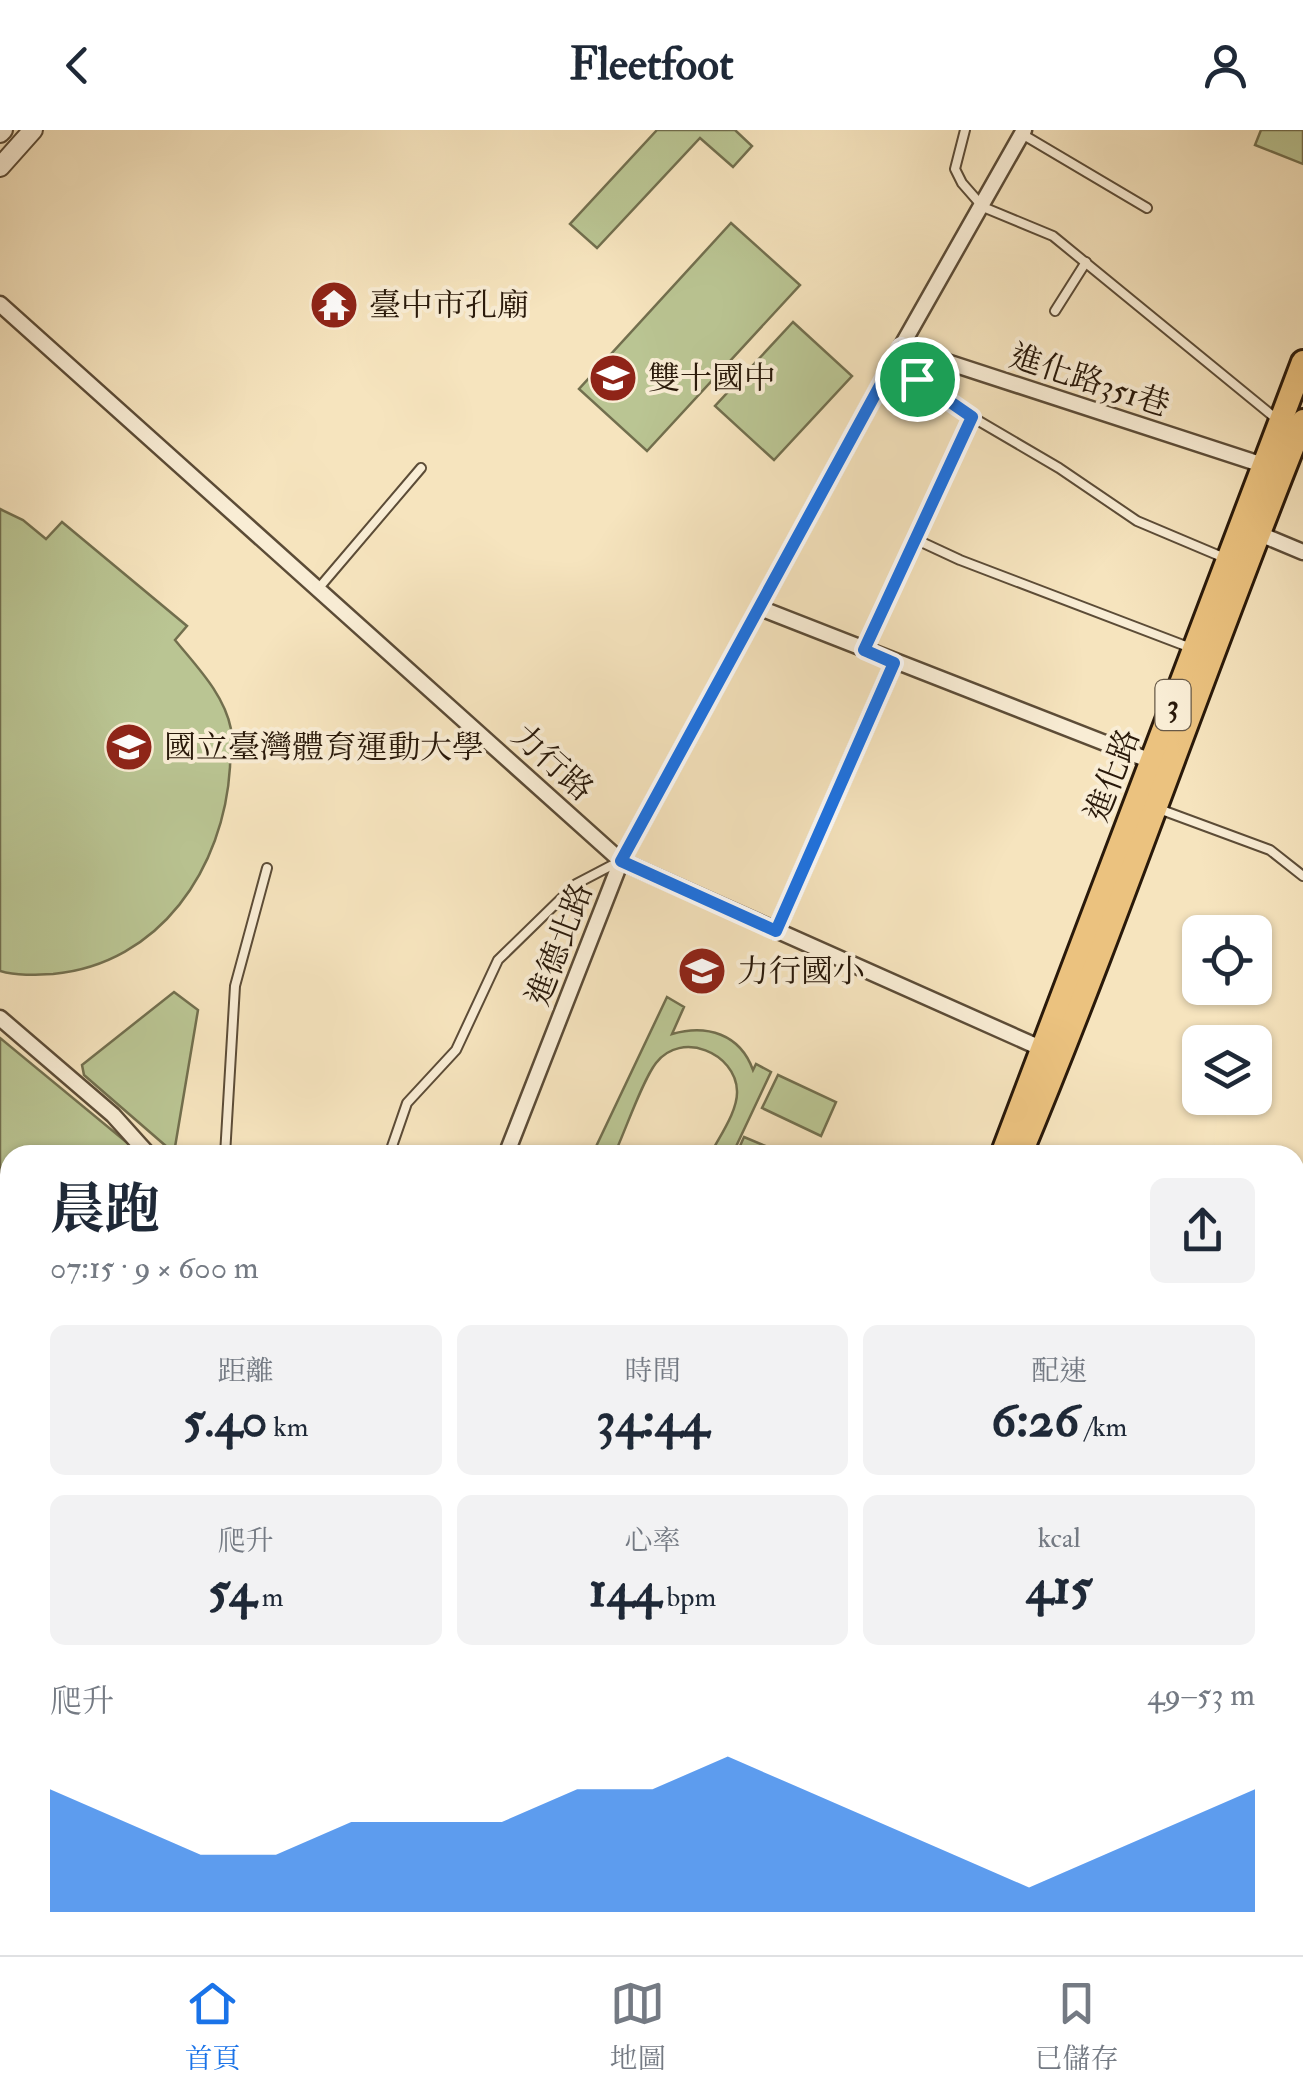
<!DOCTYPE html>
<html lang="zh-TW">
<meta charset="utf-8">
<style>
body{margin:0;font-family:"IM FELL Double Pica","Noto Serif TC",serif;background:#f2f2f3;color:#1f2937;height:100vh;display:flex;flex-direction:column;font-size:38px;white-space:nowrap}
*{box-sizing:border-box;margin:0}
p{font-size:32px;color:#747a83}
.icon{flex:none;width:55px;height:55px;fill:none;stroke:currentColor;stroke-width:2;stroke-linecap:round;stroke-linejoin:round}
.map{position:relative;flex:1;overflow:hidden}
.side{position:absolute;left:0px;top:1015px;width:1305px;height:810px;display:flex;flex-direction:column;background:#fff;border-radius:30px 30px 0 0;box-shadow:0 2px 8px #0004}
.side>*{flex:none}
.buttons{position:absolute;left:1182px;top:785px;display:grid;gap:20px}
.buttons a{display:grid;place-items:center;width:90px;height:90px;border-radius:15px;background:#fff;box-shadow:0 2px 8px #0004;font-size:50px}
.pin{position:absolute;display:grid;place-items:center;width:85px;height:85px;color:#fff;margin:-42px;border:5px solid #fff;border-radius:50%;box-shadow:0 2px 10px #0007}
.round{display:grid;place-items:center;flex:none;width:105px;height:105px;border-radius:15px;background:#f2f2f3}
.summary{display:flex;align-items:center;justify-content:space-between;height:170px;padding:0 50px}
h1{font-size:55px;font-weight:700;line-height:75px}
.metrics{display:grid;grid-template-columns:repeat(3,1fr);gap:15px;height:170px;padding:10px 50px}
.metrics div{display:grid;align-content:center;border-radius:15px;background:#f2f2f3;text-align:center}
.metrics b{font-size:50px;font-weight:700}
.metrics small{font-size:28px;font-weight:400}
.metrics p{font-size:28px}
.chart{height:280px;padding:20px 50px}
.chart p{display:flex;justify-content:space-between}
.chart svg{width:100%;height:180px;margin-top:10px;fill:#1a73e8;opacity:.7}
header{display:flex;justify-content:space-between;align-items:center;height:130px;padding:0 50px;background:#fff;font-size:45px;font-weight:700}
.menu{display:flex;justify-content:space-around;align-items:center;height:140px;border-top:2px solid #e0e1e3;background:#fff;font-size:28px;color:#747a83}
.menu a{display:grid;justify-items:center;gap:5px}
.menu .current{color:#1a73e8}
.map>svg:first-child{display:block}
.green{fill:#bac593;stroke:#726f4e;stroke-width:2.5}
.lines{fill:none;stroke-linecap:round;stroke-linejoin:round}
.service-casing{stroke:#5c4c37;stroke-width:12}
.minor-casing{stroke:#5c4c37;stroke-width:19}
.tertiary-casing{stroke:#5c4c37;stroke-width:22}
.primary-casing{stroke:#29190a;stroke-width:28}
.service{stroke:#f9edd5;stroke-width:8}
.minor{stroke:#f9edd5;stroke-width:14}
.tertiary{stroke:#f9edd5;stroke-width:18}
.primary{stroke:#ebc27f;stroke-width:22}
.route-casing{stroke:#fff;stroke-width:20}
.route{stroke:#1a73e8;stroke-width:12}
.labels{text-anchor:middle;stroke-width:8;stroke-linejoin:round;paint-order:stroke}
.shield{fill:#f9edd5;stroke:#675947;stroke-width:2.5}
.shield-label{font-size:30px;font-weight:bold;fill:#29190a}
.poi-label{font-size:32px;fill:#29190a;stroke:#f9edd5;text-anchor:start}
.street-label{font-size:32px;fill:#29190a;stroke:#f9edd5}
</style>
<header><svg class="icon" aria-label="back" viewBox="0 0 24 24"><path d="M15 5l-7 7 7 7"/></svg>Fleetfoot<svg class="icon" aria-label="person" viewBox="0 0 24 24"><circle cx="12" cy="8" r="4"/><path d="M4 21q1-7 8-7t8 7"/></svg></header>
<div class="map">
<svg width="1303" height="1825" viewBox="0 0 1303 1825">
<rect width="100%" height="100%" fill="#f6e4be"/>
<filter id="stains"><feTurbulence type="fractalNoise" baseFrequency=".002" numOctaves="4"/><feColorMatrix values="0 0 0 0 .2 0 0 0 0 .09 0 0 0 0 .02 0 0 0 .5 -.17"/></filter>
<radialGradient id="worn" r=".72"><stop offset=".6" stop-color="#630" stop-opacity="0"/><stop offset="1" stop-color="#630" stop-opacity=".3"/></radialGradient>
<g class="green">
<polygon points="657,0 735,0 752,16 733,37 700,8 597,118 570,94"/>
<polygon points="1261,0 1303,0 1303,34 1255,15"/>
<polygon points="731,93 800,155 647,321 579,259"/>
<polygon points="793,192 852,246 774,330 715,276"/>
<path d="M0,379L23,390L46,409L62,392L187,496L175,510C197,537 224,564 231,599C234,611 230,626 230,637C224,738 160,834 53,844C36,845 16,846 0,841Z"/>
<polygon points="174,862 198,880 174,1023 84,945 82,935"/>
<path d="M667,867L684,877L672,904C707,894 740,904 753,940L756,934L771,942L732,1025H710C719,1007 738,981 737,961C736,923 681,900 656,933C642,951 625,1002 614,1025H592Z"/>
<polygon points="0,908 142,1025 10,1025 10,1174 3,1182 10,1189 10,1259 0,1264"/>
<polygon points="778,945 836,972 821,1006 762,978"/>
<polygon points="744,1007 768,1017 765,1025 736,1025"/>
<polygon points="1035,1815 1105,1815 1101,1825 1063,1825"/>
</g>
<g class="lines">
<g class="service-casing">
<g id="service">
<polyline points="965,0 955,39 962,53 983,77 1053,106 1279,291"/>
<polyline points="1022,4 1147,78"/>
<polyline points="1055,181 1086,132"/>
<polyline points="901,217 917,249 972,287 1059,338 1137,391 1227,429"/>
<polyline points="917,410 960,430 1191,518"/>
<polyline points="318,459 421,338"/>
<polyline points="864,520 972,287"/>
<polyline points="1159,679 1270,720 1303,746"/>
<polyline points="225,1025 235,856 267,738"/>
<polyline points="389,1025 407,973 456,920 498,830 576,754 620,731"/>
<polyline points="1295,1282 1303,1286"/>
<polyline points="0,1341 10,1335"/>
<polyline points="1296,1367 1303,1354"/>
<polyline points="1295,1457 1303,1462"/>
<polyline points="1295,1651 1303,1654"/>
<polyline points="262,1825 266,1815"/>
<polyline points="1160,1825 1164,1815"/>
</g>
</g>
<g class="minor-casing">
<g id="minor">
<polyline points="0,174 621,731 1045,920"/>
<polyline points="901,217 1263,335"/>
<polyline points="1255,402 1303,422"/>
<polyline points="760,478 1151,631"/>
<polyline points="776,801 894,533"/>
<polyline points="0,888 113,985 149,1025"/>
<polyline points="506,1025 621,731 901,217 1024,0"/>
<polyline points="1295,1179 1303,1183"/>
<polyline points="0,1283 10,1275"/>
<polyline points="1295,1537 1303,1540"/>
<polyline points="1295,1708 1303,1688"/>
<polyline points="198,1825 202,1815"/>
<polyline points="494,1825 498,1815"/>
<polyline points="988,1825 991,1815"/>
<polyline points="1248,1825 1252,1815"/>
</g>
</g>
<g class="tertiary-casing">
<g id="tertiary">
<polyline points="0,3 3,0"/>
<polyline points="0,37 33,0"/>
<polyline points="0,1647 10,1648"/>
<polyline points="0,1674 10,1674"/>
<polyline points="624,1815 650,1825"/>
</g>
</g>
<g class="primary-casing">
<g id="primary">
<polyline points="1002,1025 1303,232"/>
<path d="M1020,1025C1121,783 1205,534 1303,291"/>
<polyline points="597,1815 608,1825"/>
<polyline points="769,1815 773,1825"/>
<polyline points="692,1825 696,1815"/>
<polyline points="719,1825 723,1815"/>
</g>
</g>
<use href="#service" class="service"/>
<use href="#minor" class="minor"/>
<use href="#tertiary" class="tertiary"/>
<use href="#primary" class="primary"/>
</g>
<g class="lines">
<g class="route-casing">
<polygon id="route" points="901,217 917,249 972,287 864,520 894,533 776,801 621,731"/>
</g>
<use href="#route" class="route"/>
</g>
<defs>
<g id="temple-disc" transform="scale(2.5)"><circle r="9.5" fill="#8f2418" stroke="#f9edd5"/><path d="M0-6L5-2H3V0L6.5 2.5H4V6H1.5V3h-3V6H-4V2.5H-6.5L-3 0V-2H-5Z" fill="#fff"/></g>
<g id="school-disc" transform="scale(2.5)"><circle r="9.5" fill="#8f2418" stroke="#f9edd5"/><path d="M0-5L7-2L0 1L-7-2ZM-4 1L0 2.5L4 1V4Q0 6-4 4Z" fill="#fff"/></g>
<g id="university-disc" transform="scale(2.5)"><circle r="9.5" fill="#8f2418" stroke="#f9edd5"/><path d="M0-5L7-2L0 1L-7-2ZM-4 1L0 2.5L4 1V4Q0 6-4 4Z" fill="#fff"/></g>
</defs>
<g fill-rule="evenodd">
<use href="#temple-disc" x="334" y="175"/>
<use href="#school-disc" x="613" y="248"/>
<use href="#university-disc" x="129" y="617"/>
<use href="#school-disc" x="702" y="841"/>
</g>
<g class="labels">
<rect class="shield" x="1155.5" y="550" width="35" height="50" rx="8"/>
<g class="shield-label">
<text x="1173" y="585">3</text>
</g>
<g class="poi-label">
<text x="369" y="186">臺中市孔廟</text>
<text x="648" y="259">雙十國中</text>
<text x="164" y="628">國立臺灣體育運動大學</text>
<text x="737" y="852">力行國小</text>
</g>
<g class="street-label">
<text transform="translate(1090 250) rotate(18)" y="11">進化路351巷</text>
<text transform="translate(553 632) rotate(42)" y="11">力行路</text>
<text transform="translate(1112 645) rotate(-69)" y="11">進化路</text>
<text transform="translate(559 814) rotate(-69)" y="11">進德北路</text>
</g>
</g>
<rect width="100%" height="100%" filter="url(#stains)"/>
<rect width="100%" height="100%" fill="url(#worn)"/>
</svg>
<div class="buttons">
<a><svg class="icon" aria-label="locate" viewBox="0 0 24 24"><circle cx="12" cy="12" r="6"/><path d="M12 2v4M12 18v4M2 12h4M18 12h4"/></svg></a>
<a><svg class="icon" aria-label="layers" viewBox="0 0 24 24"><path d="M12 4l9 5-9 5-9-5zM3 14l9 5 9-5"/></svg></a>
</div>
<div class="pin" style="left:917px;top:249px;background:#1e9e55"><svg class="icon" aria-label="arrive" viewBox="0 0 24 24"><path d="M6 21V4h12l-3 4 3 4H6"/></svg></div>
<section class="side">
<div class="summary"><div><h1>晨跑</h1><p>07:15 · 9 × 600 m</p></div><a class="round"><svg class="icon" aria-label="share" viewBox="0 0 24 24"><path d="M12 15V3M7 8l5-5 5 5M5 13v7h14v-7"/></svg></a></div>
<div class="metrics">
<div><p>距離</p><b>5.40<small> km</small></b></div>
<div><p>時間</p><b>34:44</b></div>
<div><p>配速</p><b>6:26<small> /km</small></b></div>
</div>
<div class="metrics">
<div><p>爬升</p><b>54<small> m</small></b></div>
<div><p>心率</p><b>144<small> bpm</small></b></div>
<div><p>kcal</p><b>415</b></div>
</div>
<div class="chart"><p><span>爬升</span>49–53 m</p>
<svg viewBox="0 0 160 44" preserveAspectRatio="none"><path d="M0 44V14L10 22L20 30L30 30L40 22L50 22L60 22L70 14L80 14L90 6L100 14L110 22L120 30L130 38L140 30L150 22L160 14V44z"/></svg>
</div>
</section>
</div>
<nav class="menu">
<a class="current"><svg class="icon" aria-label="home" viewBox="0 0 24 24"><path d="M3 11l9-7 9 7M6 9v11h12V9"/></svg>首頁</a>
<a><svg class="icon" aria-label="map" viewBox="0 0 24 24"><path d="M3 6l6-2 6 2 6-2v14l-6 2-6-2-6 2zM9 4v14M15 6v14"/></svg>地圖</a>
<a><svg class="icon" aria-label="saved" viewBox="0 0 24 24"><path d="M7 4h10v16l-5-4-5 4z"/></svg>已儲存</a>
</nav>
